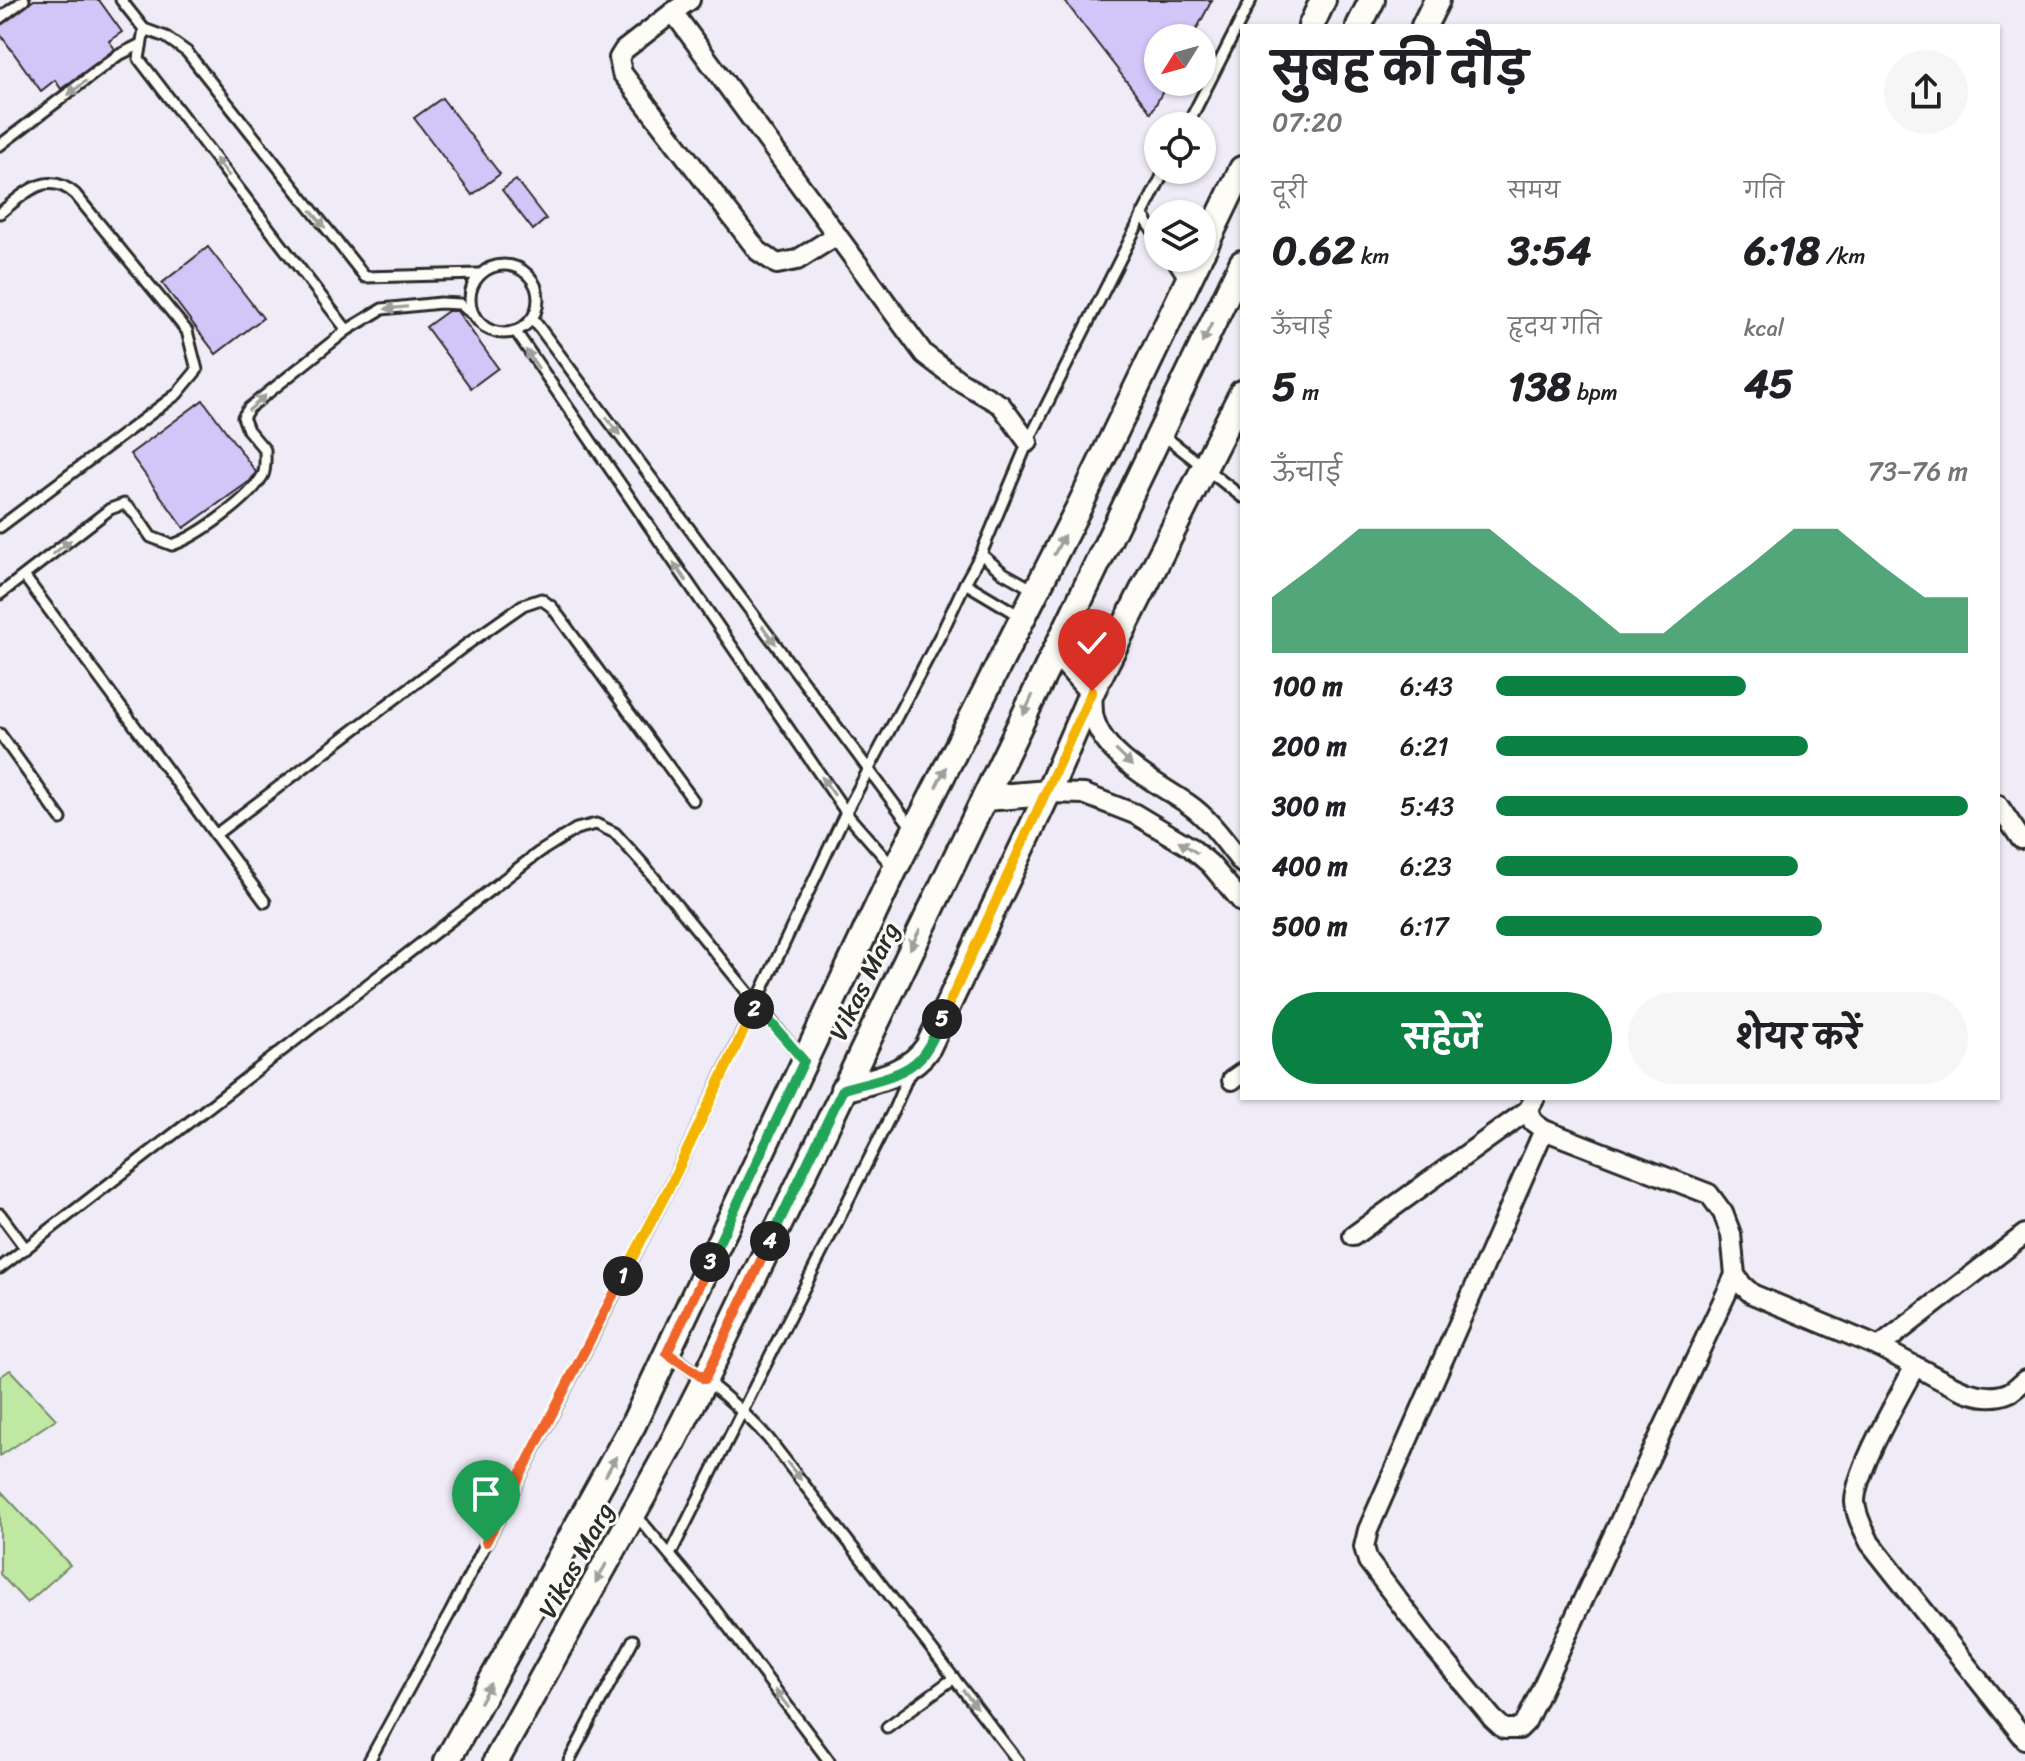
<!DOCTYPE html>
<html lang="hi">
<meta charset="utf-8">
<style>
body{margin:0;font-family:Sriracha,"Playpen Sans Deva",sans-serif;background:#f6f6f6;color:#202124;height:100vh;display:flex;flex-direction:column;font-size:30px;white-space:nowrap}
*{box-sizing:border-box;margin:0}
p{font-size:26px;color:#757577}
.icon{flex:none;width:44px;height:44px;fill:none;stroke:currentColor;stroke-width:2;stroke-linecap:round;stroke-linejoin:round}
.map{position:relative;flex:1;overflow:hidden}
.panel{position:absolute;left:1240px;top:24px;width:760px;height:1076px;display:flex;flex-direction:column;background:#fff;border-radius:0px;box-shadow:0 2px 6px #0004}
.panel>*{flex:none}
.needle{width:52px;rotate:233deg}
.buttons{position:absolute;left:1144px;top:24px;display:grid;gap:16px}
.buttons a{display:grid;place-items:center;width:72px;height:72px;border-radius:50%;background:#fff;box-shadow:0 2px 6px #0004;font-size:40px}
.pin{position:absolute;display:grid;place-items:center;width:68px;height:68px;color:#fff;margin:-82px -34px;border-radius:50% 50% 50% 0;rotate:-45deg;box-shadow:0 0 8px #0007}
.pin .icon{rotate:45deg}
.km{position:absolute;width:40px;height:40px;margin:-20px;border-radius:50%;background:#222;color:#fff;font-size:22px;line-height:40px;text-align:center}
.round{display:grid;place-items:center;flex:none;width:84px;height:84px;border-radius:42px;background:#f6f6f6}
.summary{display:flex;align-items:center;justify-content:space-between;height:136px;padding:0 32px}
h1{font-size:44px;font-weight:700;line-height:60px}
.metrics{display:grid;grid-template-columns:repeat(3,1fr);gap:12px;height:136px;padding:8px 32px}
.metrics div{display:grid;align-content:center}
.metrics b{font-size:40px;font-weight:700}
.metrics small{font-size:22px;font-weight:400}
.metrics p{font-size:22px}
.chart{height:224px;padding:16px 32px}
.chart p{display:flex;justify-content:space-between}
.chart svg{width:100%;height:144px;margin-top:8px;fill:#0b8043;opacity:.7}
.button{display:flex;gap:16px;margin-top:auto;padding:16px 32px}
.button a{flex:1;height:92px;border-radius:48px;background:#0b8043;color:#fff;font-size:32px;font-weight:700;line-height:92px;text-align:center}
.button a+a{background:#f6f6f6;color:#202124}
ul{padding:0 32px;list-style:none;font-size:26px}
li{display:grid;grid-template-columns:128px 96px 1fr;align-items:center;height:60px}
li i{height:20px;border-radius:10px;background:#0b8043}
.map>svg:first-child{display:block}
.green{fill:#bfe8a3;stroke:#758a67;stroke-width:2}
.building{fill:#d2c5f7;stroke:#2b2b2b;stroke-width:2}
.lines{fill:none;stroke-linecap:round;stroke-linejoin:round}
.lane-casing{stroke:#2b2b2b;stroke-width:15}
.street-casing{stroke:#2b2b2b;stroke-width:24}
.secondary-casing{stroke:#2b2b2b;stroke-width:30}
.lane{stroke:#fdfcf7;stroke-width:9}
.street{stroke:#fdfcf7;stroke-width:18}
.secondary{stroke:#fdfcf7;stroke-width:24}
.oneway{fill:#9e9e9b}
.split-1-casing{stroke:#fff;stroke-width:16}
.split-2-casing{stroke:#fff;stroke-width:16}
.split-3-casing{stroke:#fff;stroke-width:16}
.split-4-casing{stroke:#fff;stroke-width:16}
.split-5-casing{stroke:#fff;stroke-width:16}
.split-6-casing{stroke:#fff;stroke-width:16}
.split-1{stroke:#f0652b;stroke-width:10}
.split-2{stroke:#f5b400;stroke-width:10}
.split-3{stroke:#22a559;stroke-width:10}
.split-4{stroke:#f0652b;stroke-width:10}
.split-5{stroke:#22a559;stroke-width:10}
.split-6{stroke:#f5b400;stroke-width:10}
.labels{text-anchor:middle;stroke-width:6;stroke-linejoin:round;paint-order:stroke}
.street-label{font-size:26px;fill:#2b2b2b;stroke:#fdfcf7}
</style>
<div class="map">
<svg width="2025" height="1761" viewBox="0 0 2025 1761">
<rect width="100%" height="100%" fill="#f0ecf7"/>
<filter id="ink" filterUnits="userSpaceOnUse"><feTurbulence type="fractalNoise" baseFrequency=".0125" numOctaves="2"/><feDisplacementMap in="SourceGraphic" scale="16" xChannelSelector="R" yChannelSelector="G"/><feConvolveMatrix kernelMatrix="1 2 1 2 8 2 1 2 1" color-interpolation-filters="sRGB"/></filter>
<g filter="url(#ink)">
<g class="green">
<polygon points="10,1370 56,1419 0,1456 0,1377"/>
<polygon points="0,1490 70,1565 27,1603 0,1574"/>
</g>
<g class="building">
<polygon points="34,0 99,0 122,32 109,41 115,49 61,89 55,80 41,91 0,34 0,25"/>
<polygon points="1064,0 1212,0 1192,38 1158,38 1158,82 1168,82 1151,113"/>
<polygon points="442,98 500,174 472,195 414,118"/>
<polygon points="516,180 546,219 533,230 502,190"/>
<polygon points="208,247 263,318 216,354 162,283"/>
<polygon points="448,311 457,311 498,368 471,388 426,327"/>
<polygon points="203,400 256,472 250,481 184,528 130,454"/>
</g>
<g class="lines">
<g class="lane-casing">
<g id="lane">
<polyline points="121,0 144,29"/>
<polyline points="0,18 24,0"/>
<polyline points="1187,126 1251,0"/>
<polyline points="0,145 117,56 141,44"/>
<path d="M0,213C24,194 46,169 75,194L187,331L197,370L177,394L0,527"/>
<polyline points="1142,214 1158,238"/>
<polyline points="1171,258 1185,280"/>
<circle cx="504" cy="299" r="34"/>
<polyline points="471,313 460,304 440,303 382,309 347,330 139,59 144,29 166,37 187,52 365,277 479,274"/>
<polyline points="533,319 913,829"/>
<polyline points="516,332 850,818 892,866"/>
<polyline points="1163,435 1242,497"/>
<polyline points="24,576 265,902"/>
<polyline points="965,583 981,554"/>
<polyline points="1036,591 1002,572 981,554 1028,442 1165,170"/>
<path d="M0,594L110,509L124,504L136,515L151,537L172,545C197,537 250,499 263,475C266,468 265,458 265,450L248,430L243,417L249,408L347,330"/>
<polyline points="0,734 61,819"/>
<polyline points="215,835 466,645 523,605 541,599 552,607 693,800"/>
<polyline points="0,1214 26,1249"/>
<polyline points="0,1268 538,853 576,829 596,824 615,833 643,864 802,1059"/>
<path d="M668,1353C705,1378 738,1405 768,1438L1018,1761"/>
<polyline points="636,1515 711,1604 829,1761"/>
<polyline points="670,1555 894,1109 910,1071"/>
<polyline points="887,1727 954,1678"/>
<polyline points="369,1761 450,1613 671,1184 846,812 943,630 965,583 1022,617"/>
<polyline points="569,1761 633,1640"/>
</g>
</g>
<g class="street-casing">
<g id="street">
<polyline points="690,0 673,12 924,354 958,380 1001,405 1028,442"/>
<polyline points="673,12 624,50 619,58 622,73 758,251 777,264 797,260 837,235"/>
<path d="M1092,694C1093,701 1092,711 1094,718C1104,757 1159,784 1188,804C1210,819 1226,843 1242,863"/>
<polyline points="1048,793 1084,794 1135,814 1190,847 1210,864 1242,902"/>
<polyline points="1998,805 2021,839"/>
<polyline points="1232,1080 1242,1073"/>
<path d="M1535,1098L1528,1110L1533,1122L1544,1130L1709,1194L1723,1213L1731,1234L1735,1275L1742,1285L1752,1294L1879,1347L1915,1366C1899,1397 1855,1471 1855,1502C1856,1517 1864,1530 1870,1543L2025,1739"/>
<polyline points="1544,1130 1368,1530 1364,1547 1368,1561 1431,1644 1492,1718 1504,1729 1519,1729 1526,1722 1735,1275"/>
<polyline points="1353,1236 1528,1110"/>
<polyline points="1879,1347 2025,1234"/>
<path d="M1915,1366C1942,1379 1979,1407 2010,1392C2015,1389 2020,1384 2025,1380"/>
</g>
</g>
<g class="secondary-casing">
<g id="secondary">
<polyline points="1311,26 1323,0"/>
<polyline points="1359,26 1372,0"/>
<polyline points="1424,26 1437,0"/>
<polyline points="1202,252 1242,169"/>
<polyline points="1056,650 1092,691"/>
<polyline points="985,798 1048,793"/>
<path d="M843,1089C874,1080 909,1075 928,1047L1048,793L1092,691L1242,393"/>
<polyline points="447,1761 633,1425 895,869 1082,501 1199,258"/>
<polyline points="496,1761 671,1446 705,1379 1242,263"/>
</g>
</g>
<use href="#lane" class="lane"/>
<use href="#street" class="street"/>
<use href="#secondary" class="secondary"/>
</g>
<defs><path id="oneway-solid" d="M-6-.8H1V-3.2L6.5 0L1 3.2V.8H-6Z" transform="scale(2)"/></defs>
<g class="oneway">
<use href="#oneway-solid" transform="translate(77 88) rotate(142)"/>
<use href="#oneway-solid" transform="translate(222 167) rotate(-128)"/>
<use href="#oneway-solid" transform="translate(318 219) rotate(51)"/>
<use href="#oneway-solid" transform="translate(396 308) rotate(174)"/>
<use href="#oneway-solid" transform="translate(1207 333) rotate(116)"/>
<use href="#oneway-solid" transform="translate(532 359) rotate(-124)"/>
<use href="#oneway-solid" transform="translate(257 403) rotate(-42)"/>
<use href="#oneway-solid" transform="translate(613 426) rotate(53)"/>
<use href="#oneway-solid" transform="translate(1059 545) rotate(-63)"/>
<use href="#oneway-solid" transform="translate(62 547) rotate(-38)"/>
<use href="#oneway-solid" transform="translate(680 572) rotate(-125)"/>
<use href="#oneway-solid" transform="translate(769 635) rotate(53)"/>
<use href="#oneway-solid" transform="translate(1028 705) rotate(115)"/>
<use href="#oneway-solid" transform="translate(1124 758) rotate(45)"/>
<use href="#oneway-solid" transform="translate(941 777) rotate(-63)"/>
<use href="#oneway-solid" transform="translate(828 786) rotate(-125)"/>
<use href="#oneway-solid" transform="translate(1188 847) rotate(-146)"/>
<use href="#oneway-solid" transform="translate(915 939) rotate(116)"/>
<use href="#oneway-solid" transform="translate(611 1466) rotate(-61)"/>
<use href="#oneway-solid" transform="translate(794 1471) rotate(52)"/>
<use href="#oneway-solid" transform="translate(601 1573) rotate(119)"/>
<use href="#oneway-solid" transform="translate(485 1693) rotate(-61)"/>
<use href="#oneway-solid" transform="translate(782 1699) rotate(-127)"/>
<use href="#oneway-solid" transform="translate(970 1699) rotate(52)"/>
</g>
</g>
<g class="lines" filter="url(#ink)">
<g class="split-1-casing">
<polyline id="split-1" points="486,1542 623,1276"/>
</g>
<g class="split-2-casing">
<polyline id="split-2" points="623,1276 671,1184 754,1009"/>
</g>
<g class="split-3-casing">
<polyline id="split-3" points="710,1262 804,1061 756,1005 754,1009"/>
</g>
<g class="split-4-casing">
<polyline id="split-4" points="710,1262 667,1353 705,1379 770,1241"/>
</g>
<g class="split-5-casing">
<path id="split-5" d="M770,1241L843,1089C866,1082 903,1077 920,1058C930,1047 936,1032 942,1019"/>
</g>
<g class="split-6-casing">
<polyline id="split-6" points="942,1019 1092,691"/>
</g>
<use href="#split-1" class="split-1"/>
<use href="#split-2" class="split-2"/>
<use href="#split-3" class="split-3"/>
<use href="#split-4" class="split-4"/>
<use href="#split-5" class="split-5"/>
<use href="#split-6" class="split-6"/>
</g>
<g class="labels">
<g class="street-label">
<text transform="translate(864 981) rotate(-64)" y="9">Vikas Marg</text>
<text transform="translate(576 1560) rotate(-61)" y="9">Vikas Marg</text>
</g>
</g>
</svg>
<div class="buttons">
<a><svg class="needle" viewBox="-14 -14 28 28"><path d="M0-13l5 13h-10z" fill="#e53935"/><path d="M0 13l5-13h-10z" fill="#757577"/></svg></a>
<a><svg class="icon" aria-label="locate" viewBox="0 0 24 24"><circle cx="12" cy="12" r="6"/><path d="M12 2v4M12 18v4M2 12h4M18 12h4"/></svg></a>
<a><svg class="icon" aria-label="layers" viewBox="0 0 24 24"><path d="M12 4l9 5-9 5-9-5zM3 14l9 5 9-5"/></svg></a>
</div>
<div class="pin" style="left:486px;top:1542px;background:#1e9e55"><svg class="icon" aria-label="arrive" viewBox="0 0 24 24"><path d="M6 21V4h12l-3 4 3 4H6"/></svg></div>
<div class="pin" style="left:1092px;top:691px;background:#d93025"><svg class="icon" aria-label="check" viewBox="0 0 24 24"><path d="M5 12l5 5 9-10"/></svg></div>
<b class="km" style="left:623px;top:1276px">1</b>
<b class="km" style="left:754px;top:1009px">2</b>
<b class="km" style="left:710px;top:1262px">3</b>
<b class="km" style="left:770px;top:1241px">4</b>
<b class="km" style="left:942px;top:1019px">5</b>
<section class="panel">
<div class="summary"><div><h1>सुबह की दौड़</h1><p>07:20</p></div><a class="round"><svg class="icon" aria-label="share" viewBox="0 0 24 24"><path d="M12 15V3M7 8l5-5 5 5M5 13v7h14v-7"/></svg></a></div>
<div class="metrics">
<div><p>दूरी</p><b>0.62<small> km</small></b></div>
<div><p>समय</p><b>3:54</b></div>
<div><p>गति</p><b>6:18<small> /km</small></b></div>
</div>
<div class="metrics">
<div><p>ऊँचाई</p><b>5<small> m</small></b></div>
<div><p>हृदय गति</p><b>138<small> bpm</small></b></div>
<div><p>kcal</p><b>45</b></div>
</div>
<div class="chart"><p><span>ऊँचाई</span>73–76 m</p>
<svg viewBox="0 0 160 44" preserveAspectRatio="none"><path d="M0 44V27L10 17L20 6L30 6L40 6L50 6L60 17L70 27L80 38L90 38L100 27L110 17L120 6L130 6L140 17L150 27L160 27V44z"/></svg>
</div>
<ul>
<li><b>100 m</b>6:43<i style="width:53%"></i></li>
<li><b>200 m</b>6:21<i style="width:66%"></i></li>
<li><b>300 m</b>5:43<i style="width:100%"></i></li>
<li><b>400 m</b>6:23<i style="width:64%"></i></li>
<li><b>500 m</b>6:17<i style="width:69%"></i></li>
</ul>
<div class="button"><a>सहेजें</a><a>शेयर करें</a></div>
</section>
</div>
